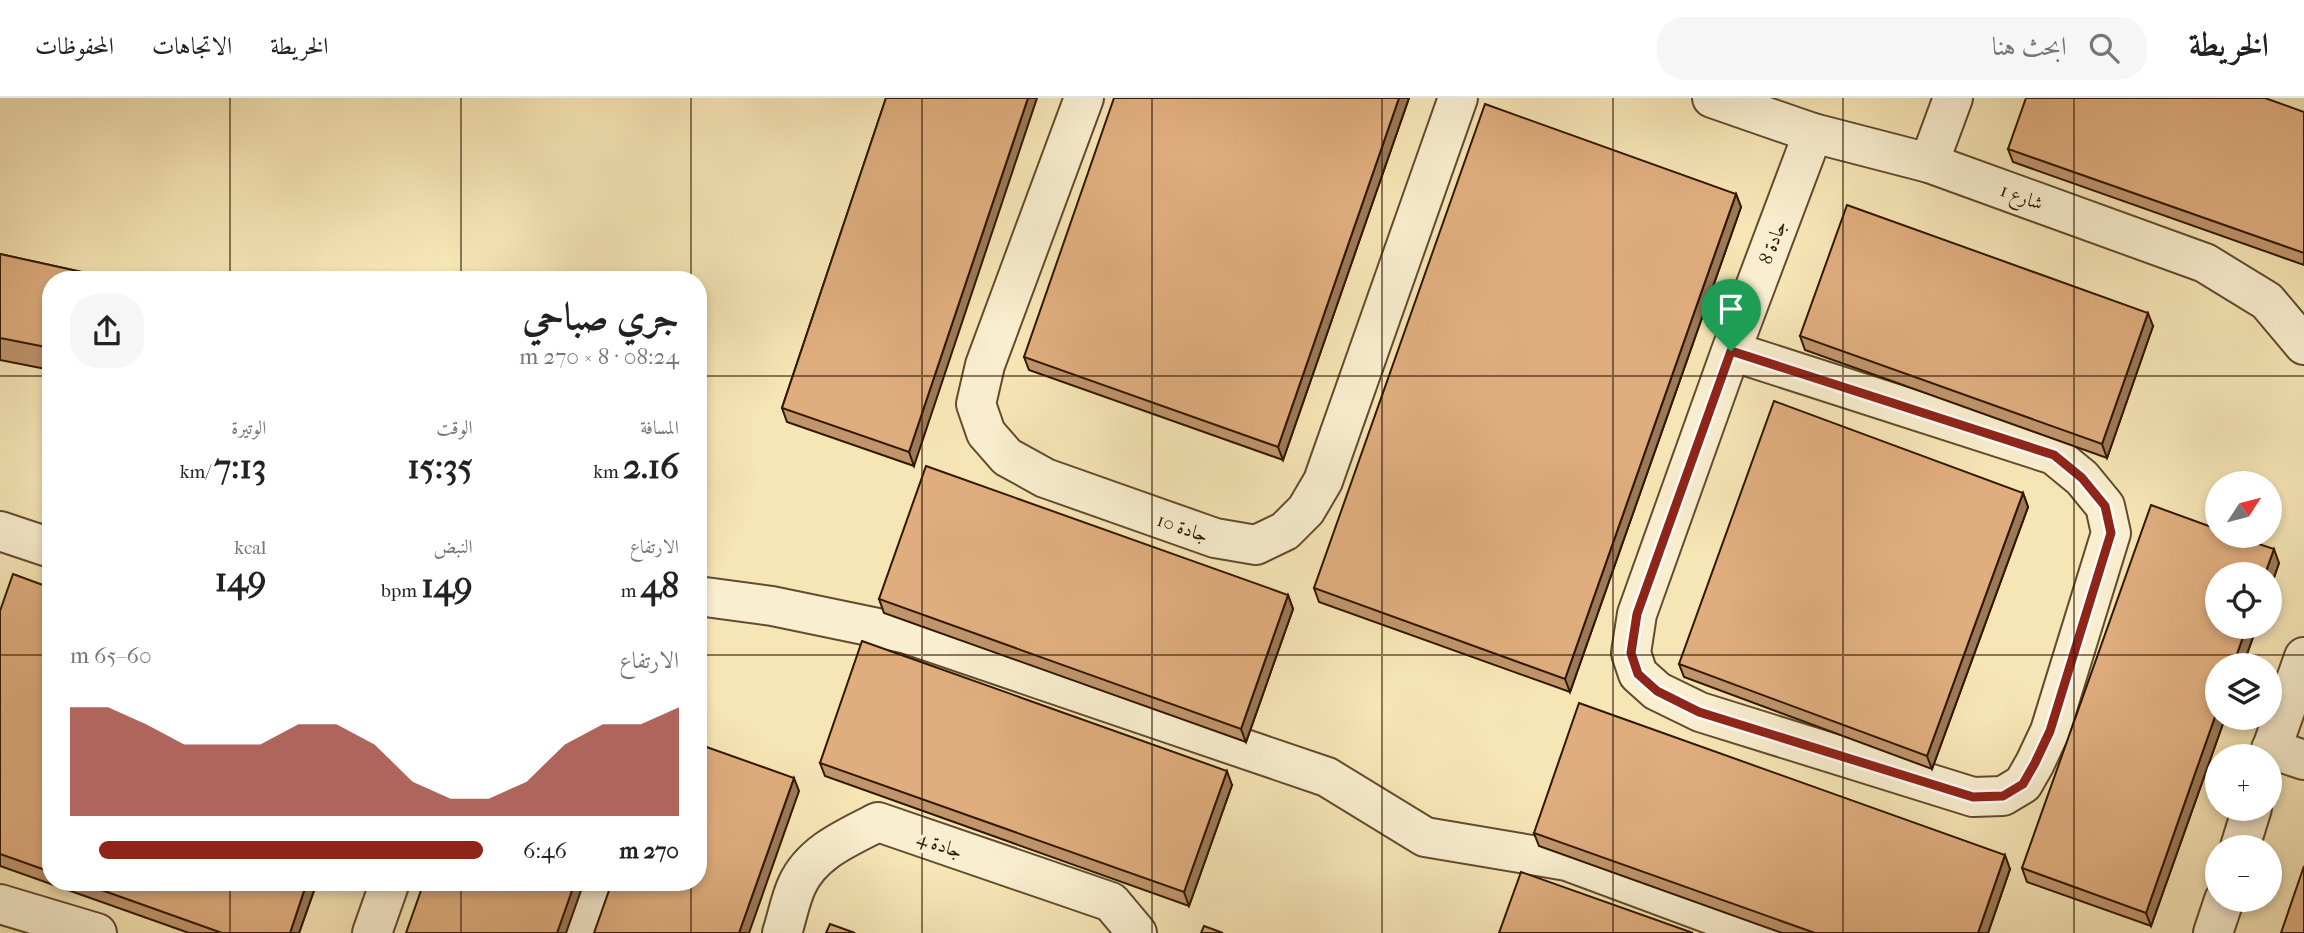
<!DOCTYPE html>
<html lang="ar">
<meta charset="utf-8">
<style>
body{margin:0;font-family:"IM FELL French Canon",Amiri,serif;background:#f6f6f6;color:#222;direction:rtl;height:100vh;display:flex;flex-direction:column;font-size:26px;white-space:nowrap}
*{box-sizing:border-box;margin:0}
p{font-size:23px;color:#767676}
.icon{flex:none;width:38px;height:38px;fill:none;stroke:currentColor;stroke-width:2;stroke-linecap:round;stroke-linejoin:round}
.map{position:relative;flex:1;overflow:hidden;direction:ltr}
.sheet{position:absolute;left:42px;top:173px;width:665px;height:620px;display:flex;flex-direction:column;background:#fff;border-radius:28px;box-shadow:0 4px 10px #0003;direction:rtl}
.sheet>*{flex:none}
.needle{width:46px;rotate:54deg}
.buttons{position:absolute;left:2205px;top:373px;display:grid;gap:14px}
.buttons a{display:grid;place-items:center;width:77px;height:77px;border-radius:50%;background:#fff;box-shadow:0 4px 10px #0003;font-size:35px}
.pin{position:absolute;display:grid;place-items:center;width:60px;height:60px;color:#fff;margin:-72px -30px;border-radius:50% 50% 50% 0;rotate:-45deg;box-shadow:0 0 7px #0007}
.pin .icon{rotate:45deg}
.round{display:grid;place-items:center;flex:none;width:74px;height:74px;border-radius:28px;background:#f6f6f6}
.summary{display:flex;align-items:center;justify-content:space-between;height:119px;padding:0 28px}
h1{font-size:38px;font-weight:700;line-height:52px}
.metrics{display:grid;grid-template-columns:repeat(3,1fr);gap:10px;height:119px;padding:7px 28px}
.metrics div{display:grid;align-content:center}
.metrics b{font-size:35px;font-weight:700}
.metrics small{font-size:19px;font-weight:400}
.metrics p{font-size:19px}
.chart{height:196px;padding:14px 28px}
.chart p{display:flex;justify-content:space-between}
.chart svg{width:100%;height:126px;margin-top:7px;fill:#8f2418;opacity:.7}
ul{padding:0 28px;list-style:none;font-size:23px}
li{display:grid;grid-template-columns:112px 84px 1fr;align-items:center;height:52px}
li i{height:18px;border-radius:9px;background:#8f2418}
header{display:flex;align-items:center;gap:42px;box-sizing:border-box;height:98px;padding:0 35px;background:#fff;border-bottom:2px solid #e0e0e0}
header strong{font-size:33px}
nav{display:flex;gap:38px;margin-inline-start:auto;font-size:24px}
.search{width:490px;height:63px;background:#f6f6f6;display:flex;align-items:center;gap:18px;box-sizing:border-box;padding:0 24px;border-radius:28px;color:#767676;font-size:26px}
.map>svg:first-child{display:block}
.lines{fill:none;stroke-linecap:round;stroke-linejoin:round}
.minor-casing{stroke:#624b2e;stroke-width:42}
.minor{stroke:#f9eecf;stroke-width:38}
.wall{fill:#c0956c;stroke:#311801;stroke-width:2}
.shaded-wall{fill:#9c7958;stroke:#311801;stroke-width:2}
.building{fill:#dfad7e;stroke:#311801;stroke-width:2}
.route-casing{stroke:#fff;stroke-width:14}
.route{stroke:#8f2418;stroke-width:9}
.grid{fill:none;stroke:#311801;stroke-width:2;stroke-opacity:0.55}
.labels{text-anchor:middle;stroke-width:7;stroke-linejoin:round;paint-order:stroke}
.street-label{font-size:19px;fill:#311801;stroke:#f9eecf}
</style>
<header>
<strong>الخريطة</strong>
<div class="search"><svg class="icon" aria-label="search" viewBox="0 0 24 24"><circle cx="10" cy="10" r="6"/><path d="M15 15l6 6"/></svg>ابحث هنا</div>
<nav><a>الخريطة</a><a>الاتجاهات</a><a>المحفوظات</a></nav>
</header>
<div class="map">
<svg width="2304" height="835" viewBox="0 0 2304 835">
<rect width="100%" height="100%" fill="#f6e5b5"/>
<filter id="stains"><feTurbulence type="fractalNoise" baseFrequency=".00286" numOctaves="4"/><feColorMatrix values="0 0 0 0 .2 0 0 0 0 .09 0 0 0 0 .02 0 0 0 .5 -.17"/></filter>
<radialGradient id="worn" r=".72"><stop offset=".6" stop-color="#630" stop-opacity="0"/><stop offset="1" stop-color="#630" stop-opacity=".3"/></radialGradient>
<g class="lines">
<g class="minor-casing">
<g id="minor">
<polyline points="1084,0 985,267 976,306 986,335 1007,359 1045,380 1215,440 1256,447 1285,433 1306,412 1323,383 1458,0"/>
<polyline points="1712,0 1813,35 1929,65 2205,165 2267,203 2304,247"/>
<polyline points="1929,65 1953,0"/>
<polyline points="1731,253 2054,357 2082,380 2105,408 2111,435 2050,633 2035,665 2023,686 2003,698 1973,699 1700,614 1657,593 1638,576 1631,555 1637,516 1731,253 1813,35"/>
<polyline points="0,433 51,450"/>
<polyline points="698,498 772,508 907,536 1327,679 1425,739 1567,763 1761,835"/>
<polyline points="2271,651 2304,662"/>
<polyline points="2269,658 2304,559"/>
<polyline points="2240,749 2252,710"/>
<polyline points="0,806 97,835"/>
<polyline points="372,835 390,784"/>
<polyline points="584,835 602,784"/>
<path d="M782,835C787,820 790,802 797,787C812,754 847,740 878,724L1111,804L1137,835"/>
<polyline points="2213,835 2224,802"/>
</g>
</g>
<use href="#minor" class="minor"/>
</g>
<g class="wall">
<polygon points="886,0 914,368 787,324 782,310"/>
<polygon points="1409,0 1283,362 1029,272 1024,259"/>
<polygon points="2304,14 2304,167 2013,64 2008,51"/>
<polygon points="1736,96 1741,109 1570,594 1319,504 1314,490"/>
<polygon points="0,156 82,174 85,182 51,182 51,272 0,262"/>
<polygon points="2153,228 2107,360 1805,252 1800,238"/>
<polygon points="2023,395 2028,409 1932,671 1684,579 1679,566"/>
<polygon points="2279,465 2270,491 2270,476 2257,528 2243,567 2217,567 2217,620 2225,620 2151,828 2027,784 2022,770"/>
<polygon points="51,490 51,784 317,784 299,835 189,835 0,768 0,513"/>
<polygon points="1288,497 1293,511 1246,644 884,515 879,501"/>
<polygon points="820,665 1232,687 1189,808 825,678"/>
<polygon points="1534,735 2010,771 1988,835 1782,835 1539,748"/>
</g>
<g class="shaded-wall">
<polygon points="1028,0 1037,0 914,368 909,354"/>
<polygon points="1399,0 1409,0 1283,362 1278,349"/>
<polygon points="1736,96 1741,109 1570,594 1565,581"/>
<polygon points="2148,215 2153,228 2107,360 2102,346"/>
<polygon points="2023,395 2028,409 1932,671 1927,658"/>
<polygon points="2274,451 2279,465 2270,491 2270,476 2265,476"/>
<polygon points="1288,497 1293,511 1246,644 1241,631"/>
<polygon points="2247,528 2257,528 2243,567 2233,567"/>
<polygon points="2217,613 2217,620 2225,620 2151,828 2146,815"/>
<polygon points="1227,673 1232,687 1189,808 1184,794"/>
<polygon points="794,680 799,693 749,835 739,835"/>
<polygon points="2005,757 2010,771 1988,835 1978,835"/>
<polygon points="307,784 317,784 299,835 290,835"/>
<polygon points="575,784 584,784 566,835 557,835"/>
</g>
<g class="building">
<polygon points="886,0 1028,0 909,354 782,310"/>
<polygon points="1114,0 1399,0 1278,349 1024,259"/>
<polygon points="2026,0 2265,0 2304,14 2304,155 2008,51"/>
<polygon points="1485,6 1736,96 1565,581 1314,490"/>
<polygon points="1847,107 2148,215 2102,346 1800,238"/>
<polygon points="0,156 82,174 81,182 51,182 51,250 0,240"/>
<polygon points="1774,303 2023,395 1927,658 1679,566"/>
<polygon points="926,368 1288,497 1241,631 879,501"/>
<polygon points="2151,407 2217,431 2217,438 2235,438 2274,451 2265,476 2217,476 2217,528 2247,528 2233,567 2217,567 2217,613 2146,815 2022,770"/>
<polygon points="13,476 51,490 51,774 0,756 0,513"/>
<polygon points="862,543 1227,673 1184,794 820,665"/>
<polygon points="1579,605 2005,757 1978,835 1815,835 1534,735"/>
<polygon points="698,646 794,680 739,835 594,835 612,784 698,784"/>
<polygon points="2304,768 2304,835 2281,835"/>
<polygon points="1521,774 1693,835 1499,835"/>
<polygon points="79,784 307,784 290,835 222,835"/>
<polygon points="424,784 575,784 557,835 406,835"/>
<polygon points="830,826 855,835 826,835"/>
<polygon points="1204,828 1223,835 1201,835"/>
</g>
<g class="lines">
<g class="route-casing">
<polygon id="route" points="1731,253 2054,357 2082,380 2105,408 2111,435 2050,633 2035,665 2023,686 2003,698 1973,699 1699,614 1657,593 1638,576 1631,555 1637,516"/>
</g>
<use href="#route" class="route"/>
</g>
<path class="grid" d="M230,0V182M461,0V182M691,0V182M922,0V835M1152,0V835M1382,0V835M1613,0V835M1843,0V835M2074,0V835M0,278H51M698,278H2304M0,557H51M698,557H2304M230,784V835M461,784V835M691,784V835"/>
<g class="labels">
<g class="street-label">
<text transform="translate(2022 98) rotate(20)" y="7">شارع 1</text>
<text transform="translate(1772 144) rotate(-69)" y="7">جادة 8</text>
<text transform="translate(1183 429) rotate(19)" y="7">جادة 10</text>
<text transform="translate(940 746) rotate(19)" y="7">جادة 4</text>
</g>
</g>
<rect width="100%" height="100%" filter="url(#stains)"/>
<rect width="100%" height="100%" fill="url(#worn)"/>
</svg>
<div class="buttons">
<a><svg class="needle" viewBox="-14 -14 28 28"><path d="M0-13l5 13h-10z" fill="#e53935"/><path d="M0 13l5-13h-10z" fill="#767676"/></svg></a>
<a><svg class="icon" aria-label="locate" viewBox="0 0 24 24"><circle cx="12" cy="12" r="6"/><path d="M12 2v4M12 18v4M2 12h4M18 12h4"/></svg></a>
<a><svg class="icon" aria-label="layers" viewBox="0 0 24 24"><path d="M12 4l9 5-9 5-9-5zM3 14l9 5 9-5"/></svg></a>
<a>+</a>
<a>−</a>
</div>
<div class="pin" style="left:1731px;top:253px;background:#1e9e55"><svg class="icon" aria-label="arrive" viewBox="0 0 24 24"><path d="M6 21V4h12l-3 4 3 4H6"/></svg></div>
<section class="sheet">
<div class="summary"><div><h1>جري صباحي</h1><p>08:24 · 8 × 270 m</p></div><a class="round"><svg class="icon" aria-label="share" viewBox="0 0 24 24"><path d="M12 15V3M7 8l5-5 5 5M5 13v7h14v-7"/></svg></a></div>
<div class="metrics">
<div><p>المسافة</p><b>2.16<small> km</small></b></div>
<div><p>الوقت</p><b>15:35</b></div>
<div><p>الوتيرة</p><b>7:13<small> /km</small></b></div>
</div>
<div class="metrics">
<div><p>الارتفاع</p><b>48<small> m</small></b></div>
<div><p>النبض</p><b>149<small> bpm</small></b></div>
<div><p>kcal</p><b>149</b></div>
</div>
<div class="chart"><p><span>الارتفاع</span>60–65 m</p>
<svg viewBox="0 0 160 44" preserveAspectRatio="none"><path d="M0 44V6L10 6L20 12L30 19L40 19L50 19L60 12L70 12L80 19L90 32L100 38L110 38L120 32L130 19L140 12L150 12L160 6V44z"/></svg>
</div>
<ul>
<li><b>270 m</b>6:46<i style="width:93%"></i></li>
</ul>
</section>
</div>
